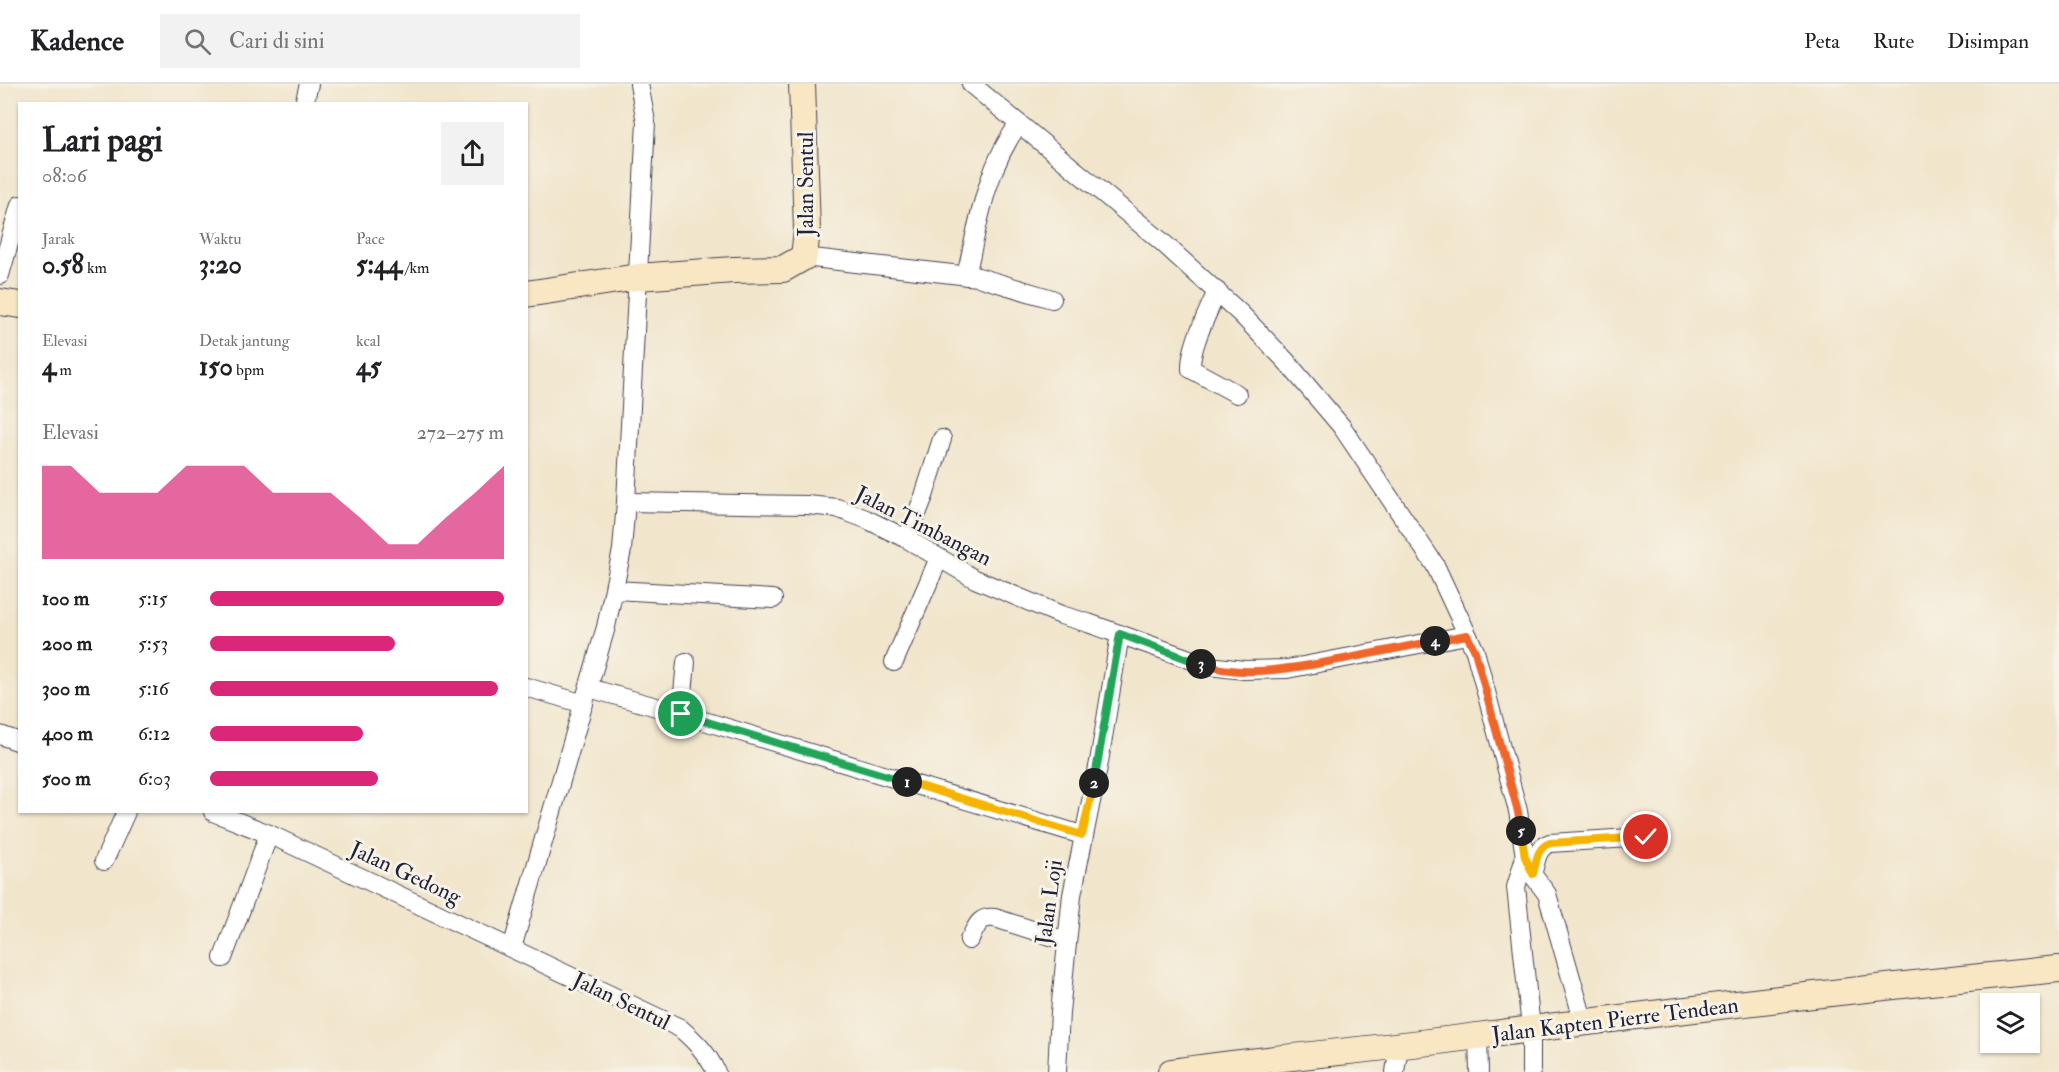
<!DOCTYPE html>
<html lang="id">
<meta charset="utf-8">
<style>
body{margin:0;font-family:"IM FELL Double Pica",serif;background:#f2f2f2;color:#202124;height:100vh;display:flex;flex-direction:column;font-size:22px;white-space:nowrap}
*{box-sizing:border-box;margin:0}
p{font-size:20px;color:#757577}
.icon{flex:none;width:33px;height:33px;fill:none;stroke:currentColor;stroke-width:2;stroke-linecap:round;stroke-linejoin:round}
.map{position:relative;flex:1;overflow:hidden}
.sheet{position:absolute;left:18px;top:18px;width:510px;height:711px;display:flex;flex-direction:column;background:#fff;border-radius:0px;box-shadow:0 2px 4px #0004}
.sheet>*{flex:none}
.tools{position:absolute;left:1980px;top:909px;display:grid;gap:12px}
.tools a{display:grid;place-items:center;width:60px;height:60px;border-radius:0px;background:#fff;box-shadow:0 2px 4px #0004;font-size:30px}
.pin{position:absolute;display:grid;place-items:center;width:51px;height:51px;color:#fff;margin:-26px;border:3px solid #fff;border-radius:50%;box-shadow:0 2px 6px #0007}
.km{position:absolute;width:30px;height:30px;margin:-15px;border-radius:50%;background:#222;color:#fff;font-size:16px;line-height:30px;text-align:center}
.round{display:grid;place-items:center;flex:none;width:63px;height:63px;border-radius:0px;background:#f2f2f2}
.summary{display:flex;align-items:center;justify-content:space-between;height:102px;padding:0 24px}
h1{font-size:33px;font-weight:700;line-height:45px}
.stats{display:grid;grid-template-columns:repeat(3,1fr);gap:9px;height:102px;padding:6px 24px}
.stats div{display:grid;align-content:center}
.stats b{font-size:26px;font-weight:700}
.stats small{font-size:16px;font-weight:400}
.stats p{font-size:16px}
.chart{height:168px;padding:12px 24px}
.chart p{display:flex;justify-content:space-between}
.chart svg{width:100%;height:108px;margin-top:6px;fill:#db2777;opacity:.7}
ul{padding:0 24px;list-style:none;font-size:20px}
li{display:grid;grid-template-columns:96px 72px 1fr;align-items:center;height:45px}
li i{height:15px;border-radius:8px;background:#db2777}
header{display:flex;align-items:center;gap:36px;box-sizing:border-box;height:84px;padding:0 30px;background:#fff;border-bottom:2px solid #e0e0e0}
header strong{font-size:28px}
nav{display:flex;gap:33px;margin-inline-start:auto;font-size:21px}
.search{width:420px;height:54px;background:#f2f2f2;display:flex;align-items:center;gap:15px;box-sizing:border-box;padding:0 21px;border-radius:0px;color:#757577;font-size:22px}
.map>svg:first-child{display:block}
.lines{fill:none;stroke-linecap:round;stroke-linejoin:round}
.street-casing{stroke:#413f51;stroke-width:20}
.secondary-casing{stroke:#413f51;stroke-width:28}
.street{stroke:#fff;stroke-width:18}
.secondary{stroke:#f9e7c3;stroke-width:26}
.split-1-casing{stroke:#fff;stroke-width:12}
.split-2-casing{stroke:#fff;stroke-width:12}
.split-3-casing{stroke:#fff;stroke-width:12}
.split-4-casing{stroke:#fff;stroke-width:12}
.split-5-casing{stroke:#fff;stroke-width:12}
.split-6-casing{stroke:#fff;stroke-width:12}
.split-1{stroke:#22a559;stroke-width:8}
.split-2{stroke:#f5b400;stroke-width:8}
.split-3{stroke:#22a559;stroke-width:8}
.split-4{stroke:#f0652b;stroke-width:8}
.split-5{stroke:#f0652b;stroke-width:8}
.split-6{stroke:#f5b400;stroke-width:8}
.labels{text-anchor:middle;stroke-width:6;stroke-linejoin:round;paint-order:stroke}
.street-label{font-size:22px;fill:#22223b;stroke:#f7f3e8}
</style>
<header>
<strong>Kadence</strong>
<div class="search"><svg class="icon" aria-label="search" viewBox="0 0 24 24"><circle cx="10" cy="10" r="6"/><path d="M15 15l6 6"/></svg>Cari di sini</div>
<nav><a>Peta</a><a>Rute</a><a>Disimpan</a></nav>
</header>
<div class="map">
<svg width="2059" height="988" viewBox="0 0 2059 988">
<rect width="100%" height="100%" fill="#f7f3e8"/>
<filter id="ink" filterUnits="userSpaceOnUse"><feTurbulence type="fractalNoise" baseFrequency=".0167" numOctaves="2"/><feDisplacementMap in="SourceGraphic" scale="12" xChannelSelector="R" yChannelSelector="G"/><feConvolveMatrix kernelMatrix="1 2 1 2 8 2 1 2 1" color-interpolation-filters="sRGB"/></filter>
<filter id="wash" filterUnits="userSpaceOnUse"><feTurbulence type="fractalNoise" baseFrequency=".008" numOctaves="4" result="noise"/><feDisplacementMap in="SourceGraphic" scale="24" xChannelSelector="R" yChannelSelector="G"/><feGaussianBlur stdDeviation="1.35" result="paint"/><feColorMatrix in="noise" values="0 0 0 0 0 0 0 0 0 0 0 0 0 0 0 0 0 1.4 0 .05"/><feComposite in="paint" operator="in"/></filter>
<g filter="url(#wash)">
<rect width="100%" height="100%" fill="#f1e5cb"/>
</g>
<g filter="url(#ink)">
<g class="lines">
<g class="street-casing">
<g id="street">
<polyline points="971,0 1161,157 1241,230 1286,277 1342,343 1435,481 1475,567 1518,727 1525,773 1516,803 1531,944 1531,988"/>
<polyline points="304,20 309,0"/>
<polyline points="804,173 978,193 1052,215"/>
<polyline points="0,191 20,121"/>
<path d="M966,192C978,141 986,83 1019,40"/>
<path d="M1217,207C1208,229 1190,262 1191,285L1237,310"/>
<polyline points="626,418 807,421 837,424 866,435 907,455 975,495 1061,531 1088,539 1209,582 1244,586 1287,585 1467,551"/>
<polyline points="907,455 924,412 942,355"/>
<polyline points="615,506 773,515"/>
<polyline points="894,578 939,474"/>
<polyline points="526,603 584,620"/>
<polyline points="589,604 681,630 1082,751"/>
<polyline points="681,630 686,578"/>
<polyline points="0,651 20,658"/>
<path d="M213,728L269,750L680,944C695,957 708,970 716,988"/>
<polyline points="104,777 126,728"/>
<path d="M969,856C977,843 978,832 995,834L1066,857"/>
<polyline points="512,864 606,543 622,466 626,418 646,38 639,0"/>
<polyline points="223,874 269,750"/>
<path d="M1584,939L1547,810L1532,790C1537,776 1536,764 1550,759L1646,753"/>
<polyline points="1478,952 1479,988"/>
<polyline points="1057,988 1060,928 1072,811 1099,678 1120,550"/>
<polyline points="1395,988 1399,962"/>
</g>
</g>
<g class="secondary-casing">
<g id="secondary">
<polyline points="526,210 638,193 733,186 783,185 804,173 807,146 802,0"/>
<polyline points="0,218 20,221"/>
<path d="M1171,988C1273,973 1375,966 1477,952C1671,927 1865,904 2059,885"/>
</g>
</g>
<use href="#street" class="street"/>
<use href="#secondary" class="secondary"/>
</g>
</g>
<g class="lines" filter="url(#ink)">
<g class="split-1-casing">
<polyline id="split-1" points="681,630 907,698"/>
</g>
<g class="split-2-casing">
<polyline id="split-2" points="907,698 1082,751 1094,699"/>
</g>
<g class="split-3-casing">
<polyline id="split-3" points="1094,699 1120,550 1201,580"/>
</g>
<g class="split-4-casing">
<path id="split-4" d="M1201,580C1245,595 1300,583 1344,575C1374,569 1404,563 1435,557"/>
</g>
<g class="split-5-casing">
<polyline id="split-5" points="1435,557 1467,551 1475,567 1518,728 1521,747"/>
</g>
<g class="split-6-casing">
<path id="split-6" d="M1521,747L1525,773L1533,790C1537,777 1536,764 1550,759L1646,753"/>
</g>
<use href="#split-1" class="split-1"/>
<use href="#split-2" class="split-2"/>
<use href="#split-3" class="split-3"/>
<use href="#split-4" class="split-4"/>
<use href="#split-5" class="split-5"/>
<use href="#split-6" class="split-6"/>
</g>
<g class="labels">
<g class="street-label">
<text transform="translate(805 100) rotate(-90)" y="8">Jalan Sentul</text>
<text transform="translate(924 441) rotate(27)" y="8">Jalan Timbangan</text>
<text transform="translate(406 788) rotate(25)" y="8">Jalan Gedong</text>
<text transform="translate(1048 818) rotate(-82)" y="8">Jalan Loji</text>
<text transform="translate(622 916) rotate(26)" y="8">Jalan Sentul</text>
<text transform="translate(1615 935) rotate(-7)" y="8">Jalan Kapten Pierre Tendean</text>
</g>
</g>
</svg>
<div class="tools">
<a><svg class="icon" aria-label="layers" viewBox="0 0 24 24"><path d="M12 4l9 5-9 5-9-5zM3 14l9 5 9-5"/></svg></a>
</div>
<div class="pin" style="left:681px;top:630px;background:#1e9e55"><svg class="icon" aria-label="arrive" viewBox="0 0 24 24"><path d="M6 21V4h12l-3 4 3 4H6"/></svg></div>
<div class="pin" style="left:1646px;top:753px;background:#d93025"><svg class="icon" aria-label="check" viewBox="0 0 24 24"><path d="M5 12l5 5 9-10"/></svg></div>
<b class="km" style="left:907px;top:698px">1</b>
<b class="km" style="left:1094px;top:699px">2</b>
<b class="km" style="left:1201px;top:580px">3</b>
<b class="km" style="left:1435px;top:557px">4</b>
<b class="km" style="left:1521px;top:747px">5</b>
<section class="sheet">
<div class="summary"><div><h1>Lari pagi</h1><p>08:06</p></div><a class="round"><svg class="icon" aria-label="share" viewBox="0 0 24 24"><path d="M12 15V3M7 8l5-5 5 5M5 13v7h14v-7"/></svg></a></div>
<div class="stats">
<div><p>Jarak</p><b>0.58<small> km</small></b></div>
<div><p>Waktu</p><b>3:20</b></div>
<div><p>Pace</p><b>5:44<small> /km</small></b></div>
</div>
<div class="stats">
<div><p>Elevasi</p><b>4<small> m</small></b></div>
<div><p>Detak jantung</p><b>150<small> bpm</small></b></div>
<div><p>kcal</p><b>45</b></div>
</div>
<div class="chart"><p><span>Elevasi</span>272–275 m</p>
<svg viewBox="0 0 160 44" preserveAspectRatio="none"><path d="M0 44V6L10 6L20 17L30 17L40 17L50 6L60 6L70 6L80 17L90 17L100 17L110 27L120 38L130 38L140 27L150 17L160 6V44z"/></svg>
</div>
<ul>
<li><b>100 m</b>5:15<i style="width:100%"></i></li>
<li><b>200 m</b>5:53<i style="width:63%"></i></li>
<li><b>300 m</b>5:16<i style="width:98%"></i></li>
<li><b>400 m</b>6:12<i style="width:52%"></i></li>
<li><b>500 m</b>6:03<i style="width:57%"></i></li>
</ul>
</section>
</div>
